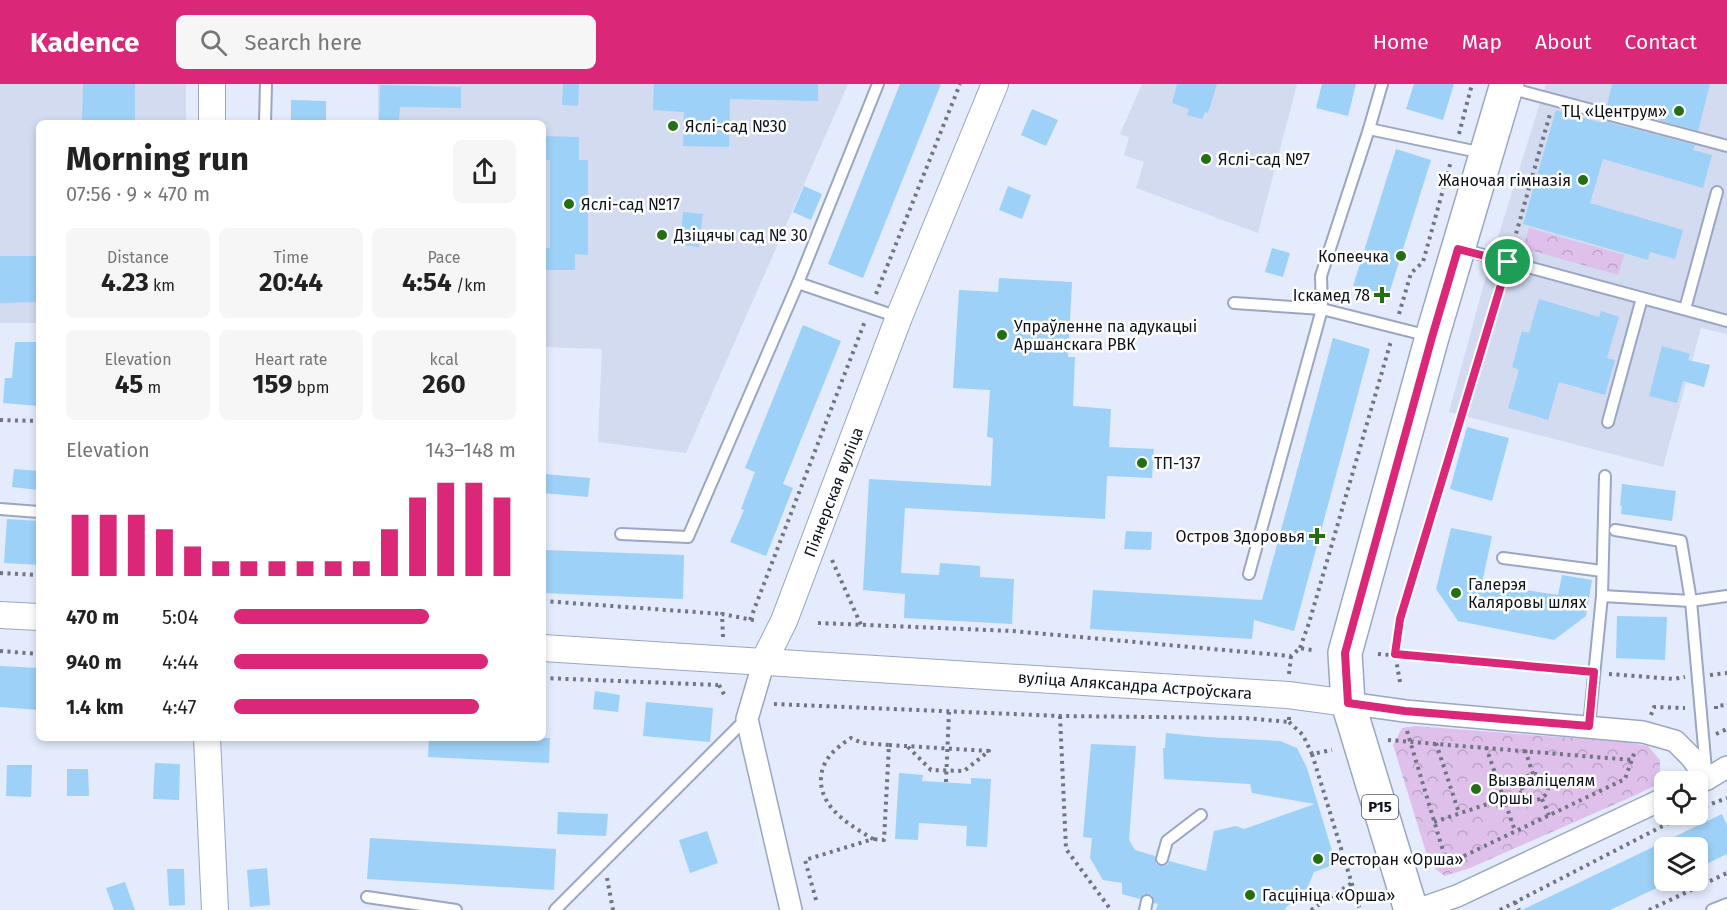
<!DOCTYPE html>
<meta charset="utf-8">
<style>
body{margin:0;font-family:"Fira Sans",sans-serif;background:#f6f6f6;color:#222;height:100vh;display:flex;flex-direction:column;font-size:22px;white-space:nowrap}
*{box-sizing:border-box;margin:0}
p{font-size:20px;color:#767676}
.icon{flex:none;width:33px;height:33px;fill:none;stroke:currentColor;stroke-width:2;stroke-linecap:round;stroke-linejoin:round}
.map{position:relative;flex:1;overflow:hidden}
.details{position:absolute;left:36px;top:36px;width:510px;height:621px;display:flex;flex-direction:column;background:#fff;border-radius:9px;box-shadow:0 3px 9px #0003}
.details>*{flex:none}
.buttons{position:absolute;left:1654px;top:687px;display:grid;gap:12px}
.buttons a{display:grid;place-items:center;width:54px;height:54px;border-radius:9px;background:#fff;box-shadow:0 3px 9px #0003;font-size:30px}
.pin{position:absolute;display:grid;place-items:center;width:51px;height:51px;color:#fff;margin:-26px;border:3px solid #fff;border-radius:50%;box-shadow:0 2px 6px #0007}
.round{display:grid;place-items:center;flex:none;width:63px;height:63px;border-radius:9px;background:#f6f6f6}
.head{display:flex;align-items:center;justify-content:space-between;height:102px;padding:0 30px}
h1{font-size:33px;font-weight:700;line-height:45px}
.metrics{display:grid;grid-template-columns:repeat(3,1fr);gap:9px;height:102px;padding:6px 30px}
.metrics div{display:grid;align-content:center;border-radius:9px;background:#f6f6f6;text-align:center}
.metrics b{font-size:26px;font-weight:700}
.metrics small{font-size:16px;font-weight:400}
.metrics p{font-size:16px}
.chart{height:168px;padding:12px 30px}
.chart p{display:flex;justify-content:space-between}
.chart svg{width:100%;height:108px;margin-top:6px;stroke:#db2777;stroke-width:6}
ul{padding:0 30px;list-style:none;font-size:20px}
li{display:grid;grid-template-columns:96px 72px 1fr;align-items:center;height:45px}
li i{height:15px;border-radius:8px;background:#db2777}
header{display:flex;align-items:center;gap:36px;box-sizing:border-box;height:84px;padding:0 30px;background:#db2777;color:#fff}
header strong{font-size:28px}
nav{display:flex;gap:33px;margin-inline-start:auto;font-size:21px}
.search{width:420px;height:54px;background:#f6f6f6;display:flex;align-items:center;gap:15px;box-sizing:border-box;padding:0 21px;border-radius:9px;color:#767676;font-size:22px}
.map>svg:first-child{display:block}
.built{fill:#d2dbf0}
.park{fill:url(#park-crowns)}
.building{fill:#9ed1f7}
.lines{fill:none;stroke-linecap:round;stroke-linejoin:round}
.service-casing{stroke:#9aa6c2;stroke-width:14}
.minor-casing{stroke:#9aa6c2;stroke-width:24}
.tertiary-casing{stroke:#9aa6c2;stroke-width:28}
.primary-casing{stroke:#9aa6c2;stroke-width:36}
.path{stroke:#6f7583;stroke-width:4;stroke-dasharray:3 4.5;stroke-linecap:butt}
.service{stroke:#fff;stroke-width:10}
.minor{stroke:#fff;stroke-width:21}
.tertiary{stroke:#fff;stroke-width:26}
.primary{stroke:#fff;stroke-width:33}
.route-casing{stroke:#fff;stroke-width:12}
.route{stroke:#db2777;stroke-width:8}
.poi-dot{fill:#246f11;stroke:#fff;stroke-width:2}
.labels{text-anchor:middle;stroke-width:5;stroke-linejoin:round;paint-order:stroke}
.shield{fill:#fff;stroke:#565960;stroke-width:1.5}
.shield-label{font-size:15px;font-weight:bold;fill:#0e121c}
.poi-label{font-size:16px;fill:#0e121c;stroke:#fff;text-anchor:start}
.street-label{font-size:16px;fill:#0e121c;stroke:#fff}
</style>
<header>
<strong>Kadence</strong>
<div class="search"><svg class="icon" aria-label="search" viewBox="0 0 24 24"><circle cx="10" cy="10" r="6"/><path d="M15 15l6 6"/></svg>Search here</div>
<nav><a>Home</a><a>Map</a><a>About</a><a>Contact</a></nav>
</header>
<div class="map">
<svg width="1727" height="826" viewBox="0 0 1727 826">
<defs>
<pattern id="park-crowns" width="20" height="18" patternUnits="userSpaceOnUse" patternTransform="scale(1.5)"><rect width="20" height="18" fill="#dfc0ea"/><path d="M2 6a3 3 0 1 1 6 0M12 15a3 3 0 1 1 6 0" fill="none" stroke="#bea4c8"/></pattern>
</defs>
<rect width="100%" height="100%" fill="#e3ebfd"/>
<g class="built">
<polygon points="0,0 186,0 186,39 39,39 39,239 0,239"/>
<polygon points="378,0 848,0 686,369 598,358 602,265 543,263 543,39 378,39"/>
<polygon points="1142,0 1297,0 1258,149 1136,104 1144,78 1124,71 1129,53 1120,50"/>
<polygon points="1546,0 1727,0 1727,250 1701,244 1663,383 1449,328 1488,185"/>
</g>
<g class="park">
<polygon points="1529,144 1624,171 1618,191 1523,164"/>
<polygon points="1416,642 1625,658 1648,662 1660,676 1660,688 1654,702 1638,710 1470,784 1445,792 1430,781 1393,661 1402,644"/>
</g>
<g class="building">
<polygon points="83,0 135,0 135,39 82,39"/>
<polygon points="563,0 579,0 578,22 562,21"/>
<polygon points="654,0 818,0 818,17 730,15 729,63 683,62 684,28 653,26"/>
<polygon points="900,0 941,0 863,194 828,180"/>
<polygon points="1177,0 1217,0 1208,29 1205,28 1202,35 1187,31 1189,25 1172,19"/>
<polygon points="1322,0 1356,0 1348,32 1316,24"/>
<polygon points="1414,0 1454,0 1443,36 1406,25"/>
<polygon points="1612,0 1710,0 1698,47 1607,22"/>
<polygon points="380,1 461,3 461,24 400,23 399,37 379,37"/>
<polygon points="291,16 326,17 326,39 291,39"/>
<polygon points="1032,25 1058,36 1046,62 1021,51"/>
<polygon points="1556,26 1602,39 1603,37 1695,61 1693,66 1712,71 1703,104 1603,75 1590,119 1683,146 1675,175 1650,168 1648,176 1523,140"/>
<polygon points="543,52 579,53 579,76 588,76 588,171 575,170 575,186 543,186 543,164 550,164 550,76 543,76"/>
<polygon points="1396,65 1431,76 1388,213 1353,202"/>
<polygon points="804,102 822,110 811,136 793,128"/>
<polygon points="1008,102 1031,111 1022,135 999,126"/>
<polygon points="683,128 703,130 699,163 680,161"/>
<polygon points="1272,164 1290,169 1283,193 1265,188"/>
<polygon points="0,172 39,172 39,218 0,219"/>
<polygon points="999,194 1072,198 1068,273 1075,273 1073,322 1111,325 1109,363 1154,365 1152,394 1107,392 1105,435 905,424 901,489 939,491 940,479 980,482 980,493 1014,495 1012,540 904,534 905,510 863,506 869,395 991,402 993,354 987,353 990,306 953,304 959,206 998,208"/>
<polygon points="1539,215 1599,233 1601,227 1619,233 1607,274 1615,276 1605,311 1559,298 1548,336 1508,324 1519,286 1512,283 1522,247 1529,249"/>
<polygon points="803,241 841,257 783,400 793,404 766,472 730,458 744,426 741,425 755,388 745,384"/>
<polygon points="1333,254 1370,265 1294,547 1254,536 1252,555 1090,545 1093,506 1262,516"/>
<polygon points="15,258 39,258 39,322 3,319 5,294 12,294"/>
<polygon points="1662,262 1690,270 1688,276 1710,281 1704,303 1683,297 1677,319 1649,312"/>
<polygon points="1467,343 1509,354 1492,417 1450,405"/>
<polygon points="14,385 39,387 39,406 12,403"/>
<polygon points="543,390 590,394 588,413 543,409"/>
<polygon points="1622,400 1676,407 1672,437 1621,430 1622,422 1620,422"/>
<polygon points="7,435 39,437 39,481 4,479"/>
<polygon points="1451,444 1492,452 1482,499 1558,511 1562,491 1592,496 1586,532 1554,556 1458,537 1436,505"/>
<polygon points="1126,447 1152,448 1151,466 1124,465"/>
<polygon points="543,466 684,471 683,515 543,509"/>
<polygon points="1617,532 1667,533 1665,576 1616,574"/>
<polygon points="0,582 39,584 39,626 0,623"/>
<polygon points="595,607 620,611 618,628 593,625"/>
<polygon points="646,618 713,624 710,658 643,652"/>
<polygon points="1166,649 1207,653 1280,657 1297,664 1307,684 1336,780 1314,788 1305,810 1286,823 1285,826 1156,826 1158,820 1154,819 1152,811 1144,810 1140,815 1122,810 1122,799 1103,796 1090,774 1092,754 1083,753 1091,660 1136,662 1129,756 1135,766 1155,772 1156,780 1161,782 1167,781 1169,777 1206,787 1214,747 1236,742 1244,745 1315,720 1252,709 1250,700 1164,695 1163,664 1165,664"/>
<polygon points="429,654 550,654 549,679 428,673"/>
<polygon points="155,679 180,680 179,716 153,715"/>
<polygon points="7,681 32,681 31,713 6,712"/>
<polygon points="67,685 88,685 89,712 67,712"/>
<polygon points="899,689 923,691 922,697 971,700 971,694 991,695 987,763 966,762 967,742 919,739 918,756 895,755"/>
<polygon points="558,728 608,730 606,752 557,750"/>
<polygon points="1722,730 1727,741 1727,770 1698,784 1698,764 1665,764 1665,800 1610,826 1522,826"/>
<polygon points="707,747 718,779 690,789 679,756"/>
<polygon points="370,754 556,765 554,806 367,795"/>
<polygon points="267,784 270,821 250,823 247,786"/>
<polygon points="167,785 184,785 185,821 169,822"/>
<polygon points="125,798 135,826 114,826 106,804"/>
</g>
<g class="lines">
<g class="service-casing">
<g id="service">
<polyline points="1509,4 1727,62"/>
<polyline points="265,39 266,0"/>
<polyline points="1369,45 1382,0"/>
<polyline points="1461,165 1727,237"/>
<polyline points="798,199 878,0"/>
<polyline points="1234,219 1322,225 1429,252"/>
<polyline points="1685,225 1717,108"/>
<polyline points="1608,338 1642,214"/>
<polyline points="0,425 39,428"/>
<polyline points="1615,446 1681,457 1691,517 1706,686"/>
<polyline points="621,450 688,453 798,199 898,233"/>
<polyline points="1503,474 1602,487"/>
<polyline points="1249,490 1322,225 1321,192 1369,45 1483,69"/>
<polyline points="1602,512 1691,517 1727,512"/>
<polyline points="1589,642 1602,512 1605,392"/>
<polyline points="1162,775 1167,757 1201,731"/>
<polyline points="367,813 456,826"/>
<polyline points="555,826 746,635"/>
<polyline points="1145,826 1147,817"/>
<polyline points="1712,826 1727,820"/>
</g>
</g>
<g class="minor-casing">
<g id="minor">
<polyline points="764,577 747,635 791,826"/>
<polyline points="1348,619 1405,627 1643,648 1675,657 1691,673 1707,695 1698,699"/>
<polyline points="1707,695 1727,683"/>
<polyline points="1417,826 1457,812 1665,714"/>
</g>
</g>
<g class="tertiary-casing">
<g id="tertiary">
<polyline points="212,39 212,0"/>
<polyline points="0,531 39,533"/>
<polyline points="543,564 1288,611 1348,619"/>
<polyline points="764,577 784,537 899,233 995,0"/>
<polyline points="207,654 215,826"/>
</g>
</g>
<g class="primary-casing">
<polyline id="primary" points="1411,826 1348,619 1345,569 1432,253 1507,0"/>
</g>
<g class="path">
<polyline points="1459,50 1472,0"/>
<polyline points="1512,164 1550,30"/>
<polyline points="876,210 960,0"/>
<polyline points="1399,230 1411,189 1423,178 1451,77"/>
<polyline points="0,336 39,337"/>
<polyline points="832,476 861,541"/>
<polyline points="0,489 39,491"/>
<polyline points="543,517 722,530"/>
<polyline points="750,536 865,237"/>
<polyline points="818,539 1012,547 1291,572 1300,564 1312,566"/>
<polyline points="723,553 722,530 758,537"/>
<polyline points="1300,564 1309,539 1391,257"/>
<polyline points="0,567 39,570"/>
<polyline points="1378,570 1580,587"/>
<polyline points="1289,590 1291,572"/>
<polyline points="1609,590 1674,595 1685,593"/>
<polyline points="1710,591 1727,589"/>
<polyline points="543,594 718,601"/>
<polyline points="1400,598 1395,570 1400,535 1504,191"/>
<polyline points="719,601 726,614"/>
<polyline points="774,620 1060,632 1245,634 1289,638 1289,632"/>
<polyline points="1716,625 1716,622 1727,621"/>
<polyline points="1651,631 1654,623 1685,624"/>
<polyline points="1060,632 1066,765 1111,826"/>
<polyline points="1289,638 1303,651 1312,670 1332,666"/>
<polyline points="1407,647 1447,780 1625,695 1635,667"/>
<polyline points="1716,650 1727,645"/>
<polyline points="1388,656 1632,676"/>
<polyline points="1436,659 1459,729"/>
<polyline points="889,661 989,667 964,687 931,686 907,662"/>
<polyline points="1486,663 1515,747"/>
<polyline points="1525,666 1533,690"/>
<polyline points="1312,670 1360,826"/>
<circle cx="1535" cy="703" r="13"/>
<polyline points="946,698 949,628"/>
<polyline points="1542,715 1549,731"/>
<polyline points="1698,725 1727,714"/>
<polyline points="1434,738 1523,708"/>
<polyline points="607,794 613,826"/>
<path d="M816,816L805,776L873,755C850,741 819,724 821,693C823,674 836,664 851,654L862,659L889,661L884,756L873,755"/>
<polyline points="1515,818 1519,826"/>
<polyline points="1311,826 1352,799"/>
<polyline points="1500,826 1686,730"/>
<polyline points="1649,826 1727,789"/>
</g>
<use href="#service" class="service"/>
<use href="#minor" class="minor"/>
<use href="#tertiary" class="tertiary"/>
<use href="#primary" class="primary"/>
</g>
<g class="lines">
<g class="route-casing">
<polygon id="route" points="1458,165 1508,178 1400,535 1395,570 1594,588 1589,642 1405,627 1348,619 1345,569 1432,253"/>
</g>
<use href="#route" class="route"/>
</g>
<g class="poi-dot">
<circle cx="1679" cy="27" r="6"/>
<circle cx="673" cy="42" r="6"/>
<circle cx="1206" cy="75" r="6"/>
<circle cx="1583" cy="96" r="6"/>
<circle cx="569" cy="120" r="6"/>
<circle cx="662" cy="151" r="6"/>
<circle cx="1401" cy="172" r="6"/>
<path d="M1379 202h6v6h6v6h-6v6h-6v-6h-6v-6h6z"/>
<circle cx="1002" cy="251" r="6"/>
<circle cx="1142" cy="379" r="6"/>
<path d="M1314 443h6v6h6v6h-6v6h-6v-6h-6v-6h6z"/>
<circle cx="1456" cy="509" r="6"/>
<circle cx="1476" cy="705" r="6"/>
<circle cx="1318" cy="775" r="6"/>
<circle cx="1250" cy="811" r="6"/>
</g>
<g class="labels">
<rect class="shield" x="1362" y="711" width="36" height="24" rx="4.5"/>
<g class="shield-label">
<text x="1380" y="728">Р15</text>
</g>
<g class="poi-label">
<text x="1667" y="33" text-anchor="end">ТЦ «Центрум»</text>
<text x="685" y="48">Яслі-сад №30</text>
<text x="1218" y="81">Яслі-сад №7</text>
<text x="1571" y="102" text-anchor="end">Жаночая гімназія</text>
<text x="581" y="126">Яслі-сад №17</text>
<text x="674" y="157">Дзіцячы сад № 30</text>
<text x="1389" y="178" text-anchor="end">Копеечка</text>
<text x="1370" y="217" text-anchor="end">Іскамед 78</text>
<text x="1014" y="248">Упраўленне па адукацыі<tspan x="1014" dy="18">Аршанскага РВК</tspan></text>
<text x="1154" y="385">ТП-137</text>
<text x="1305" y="458" text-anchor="end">Остров Здоровья</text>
<text x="1468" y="506">Галерэя<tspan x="1468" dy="18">Каляровы шлях</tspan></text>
<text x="1488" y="702">Вызваліцелям<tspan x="1488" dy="18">Оршы</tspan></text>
<text x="1330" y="781">Ресторан «Орша»</text>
<text x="1262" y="817">Гасцініца «Орша»</text>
</g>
<g class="street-label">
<text transform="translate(833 408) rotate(-69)" y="6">Піянерская вуліца</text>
<text transform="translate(1135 601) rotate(4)" y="6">вуліца Аляксандра Астроўскага</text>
</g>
</g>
</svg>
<div class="buttons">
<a><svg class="icon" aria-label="locate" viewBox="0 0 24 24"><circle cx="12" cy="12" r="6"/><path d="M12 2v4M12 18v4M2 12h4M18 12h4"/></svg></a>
<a><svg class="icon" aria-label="layers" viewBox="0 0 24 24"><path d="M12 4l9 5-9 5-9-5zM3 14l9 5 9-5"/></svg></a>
</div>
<div class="pin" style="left:1508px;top:178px;background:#1e9e55"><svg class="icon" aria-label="arrive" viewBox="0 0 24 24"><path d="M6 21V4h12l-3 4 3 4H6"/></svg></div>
<section class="details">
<div class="head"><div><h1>Morning run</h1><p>07:56 · 9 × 470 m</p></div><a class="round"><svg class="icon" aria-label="share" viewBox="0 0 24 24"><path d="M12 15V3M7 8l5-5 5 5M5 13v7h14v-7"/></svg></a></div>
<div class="metrics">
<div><p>Distance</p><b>4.23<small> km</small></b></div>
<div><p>Time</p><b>20:44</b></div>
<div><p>Pace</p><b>4:54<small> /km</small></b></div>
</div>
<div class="metrics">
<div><p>Elevation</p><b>45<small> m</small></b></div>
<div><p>Heart rate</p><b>159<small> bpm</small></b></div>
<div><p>kcal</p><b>260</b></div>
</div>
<div class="chart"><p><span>Elevation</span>143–148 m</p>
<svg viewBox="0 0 160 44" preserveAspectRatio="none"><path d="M5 44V19M15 44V19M25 44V19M35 44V25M45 44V32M55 44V38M65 44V38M75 44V38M85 44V38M95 44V38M105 44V38M115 44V25M125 44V12M135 44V6M145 44V6M155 44V12"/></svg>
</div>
<ul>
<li><b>470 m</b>5:04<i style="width:69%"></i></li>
<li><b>940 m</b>4:44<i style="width:90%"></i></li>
<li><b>1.4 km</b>4:47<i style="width:87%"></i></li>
</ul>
</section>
</div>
